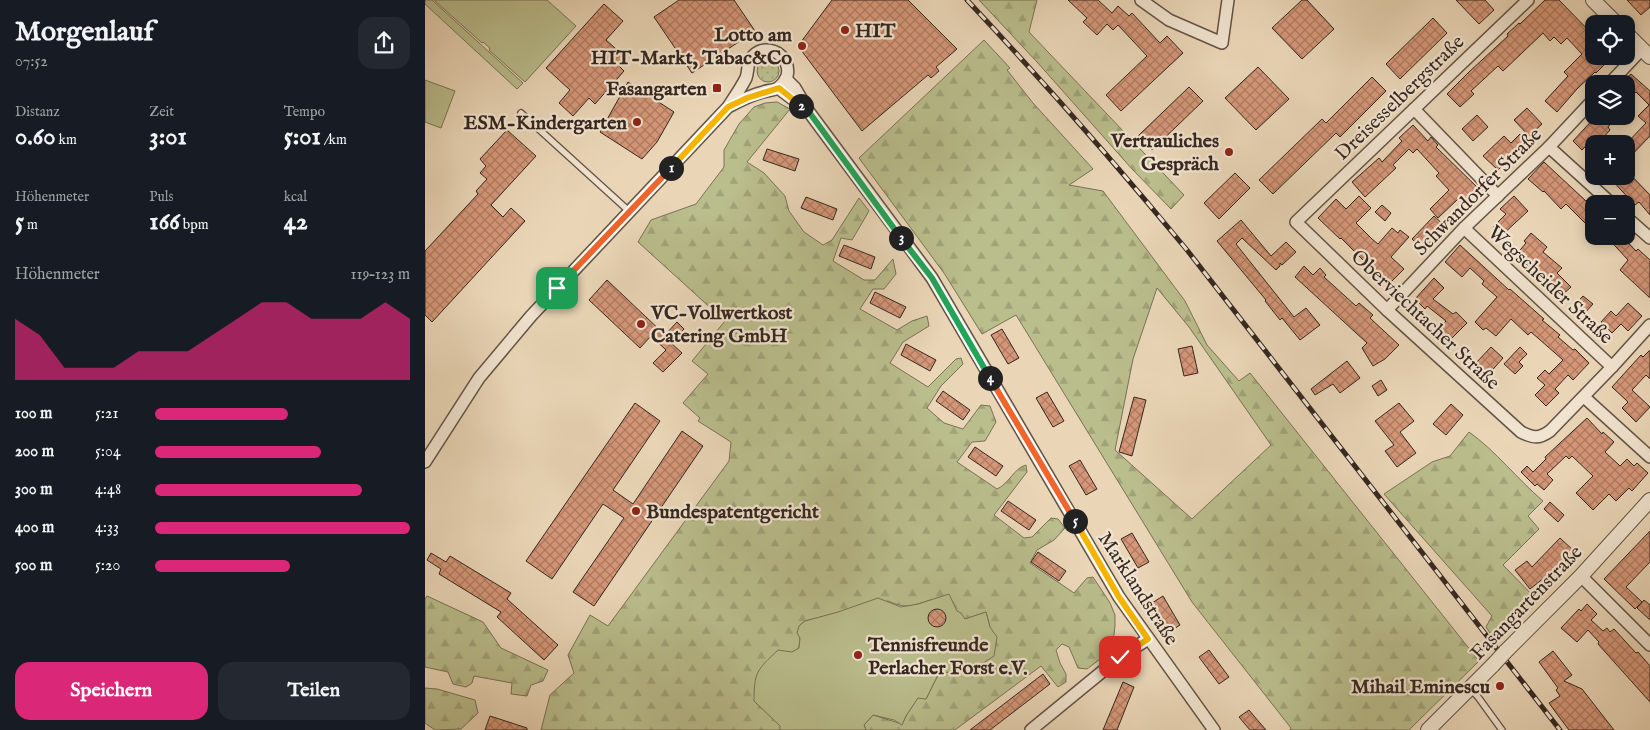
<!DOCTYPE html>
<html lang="de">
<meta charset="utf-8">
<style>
body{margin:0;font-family:"IM FELL English",serif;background:#242831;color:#f1f3f6;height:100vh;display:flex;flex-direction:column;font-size:19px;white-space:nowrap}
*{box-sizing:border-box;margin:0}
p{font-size:16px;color:#9ea1a6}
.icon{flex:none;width:28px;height:28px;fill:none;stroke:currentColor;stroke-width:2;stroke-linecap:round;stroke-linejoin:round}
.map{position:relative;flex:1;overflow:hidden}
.side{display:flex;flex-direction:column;background:#171b24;width:425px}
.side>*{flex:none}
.buttons{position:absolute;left:1160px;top:15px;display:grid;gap:10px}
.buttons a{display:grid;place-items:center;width:50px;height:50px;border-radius:10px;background:#171b24;box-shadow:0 2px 12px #0003;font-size:25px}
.pin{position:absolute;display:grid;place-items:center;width:42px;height:42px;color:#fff;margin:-21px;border-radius:10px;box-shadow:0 2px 8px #0006}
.km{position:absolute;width:25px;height:25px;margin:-12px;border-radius:50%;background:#222;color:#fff;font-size:14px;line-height:25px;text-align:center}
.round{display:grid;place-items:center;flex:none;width:52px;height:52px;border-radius:15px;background:#242831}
.overview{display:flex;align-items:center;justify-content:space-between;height:85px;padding:0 15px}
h1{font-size:28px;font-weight:800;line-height:38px}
.stats{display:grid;grid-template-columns:repeat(3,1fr);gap:8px;height:85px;padding:5px 15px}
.stats div{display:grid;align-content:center}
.stats b{font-size:25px;font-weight:800}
.stats small{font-size:14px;font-weight:400}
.stats p{font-size:14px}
.chart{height:140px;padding:10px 15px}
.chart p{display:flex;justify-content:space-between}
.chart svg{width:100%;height:90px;margin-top:5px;fill:#db2777;opacity:.7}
.cta{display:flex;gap:10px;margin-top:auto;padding:10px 15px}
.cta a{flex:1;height:58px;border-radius:15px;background:#db2777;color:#fff;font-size:20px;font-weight:800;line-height:58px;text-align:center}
.cta a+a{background:#242831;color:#f1f3f6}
ul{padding:0 15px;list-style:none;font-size:16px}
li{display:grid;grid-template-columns:80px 60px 1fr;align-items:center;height:38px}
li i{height:12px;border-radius:6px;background:#db2777}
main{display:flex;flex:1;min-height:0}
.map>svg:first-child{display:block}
.grass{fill:url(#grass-dots);stroke:#787256}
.forest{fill:url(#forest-firs);stroke:#787256;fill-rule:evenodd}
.park{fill:#babd8c;stroke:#787256}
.building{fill:url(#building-cross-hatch);stroke:#352721}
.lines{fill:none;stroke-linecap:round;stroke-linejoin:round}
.service-casing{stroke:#625346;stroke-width:8}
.minor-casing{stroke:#625346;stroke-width:14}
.tertiary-casing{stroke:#625346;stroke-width:16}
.service{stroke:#f1e4d0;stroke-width:5.5}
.minor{stroke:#f1e4d0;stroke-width:11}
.tertiary{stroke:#f1e4d0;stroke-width:14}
.rail-casing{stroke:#352721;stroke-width:5}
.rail{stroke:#f1e4d0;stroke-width:3;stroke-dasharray:9;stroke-linecap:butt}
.tertiary-bridge-casing{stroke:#625346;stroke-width:16;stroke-linecap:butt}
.tertiary-bridge{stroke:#f1e4d0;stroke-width:14}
.split-1-casing{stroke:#fff;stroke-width:10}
.split-2-casing{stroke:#fff;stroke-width:10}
.split-3-casing{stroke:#fff;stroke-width:10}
.split-4-casing{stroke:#fff;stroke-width:10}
.split-5-casing{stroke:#fff;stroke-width:10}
.split-6-casing{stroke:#fff;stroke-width:10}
.split-1{stroke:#f0652b;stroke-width:6}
.split-2{stroke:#f5b400;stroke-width:6}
.split-3{stroke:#22a559;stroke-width:6}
.split-4{stroke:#22a559;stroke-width:6}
.split-5{stroke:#f0652b;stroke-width:6}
.split-6{stroke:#f5b400;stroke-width:6}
.poi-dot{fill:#8f2418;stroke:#f1e4d0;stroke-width:2}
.labels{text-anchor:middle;stroke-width:4.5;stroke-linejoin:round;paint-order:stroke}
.poi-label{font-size:20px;font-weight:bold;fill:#352721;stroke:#f1e4d0;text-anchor:end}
.street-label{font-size:20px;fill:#352721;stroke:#f1e4d0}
</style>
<main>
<section class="side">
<div class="overview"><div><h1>Morgenlauf</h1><p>07:52</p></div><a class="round"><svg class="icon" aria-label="share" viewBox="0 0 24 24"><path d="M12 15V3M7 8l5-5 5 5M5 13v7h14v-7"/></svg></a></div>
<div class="stats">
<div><p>Distanz</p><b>0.60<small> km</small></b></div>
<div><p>Zeit</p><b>3:01</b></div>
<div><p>Tempo</p><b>5:01<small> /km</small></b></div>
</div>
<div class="stats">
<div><p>Höhenmeter</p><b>5<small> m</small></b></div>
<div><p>Puls</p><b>166<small> bpm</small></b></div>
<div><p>kcal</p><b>42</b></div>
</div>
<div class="chart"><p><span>Höhenmeter</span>119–123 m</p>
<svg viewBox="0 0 160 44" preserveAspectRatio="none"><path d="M0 44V14L10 22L20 38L30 38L40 38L50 30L60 30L70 30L80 22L90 14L100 6L110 6L120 14L130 14L140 14L150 6L160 14V44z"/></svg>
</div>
<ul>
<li><b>100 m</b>5:21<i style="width:52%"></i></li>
<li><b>200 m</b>5:04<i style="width:65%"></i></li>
<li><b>300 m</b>4:48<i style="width:81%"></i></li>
<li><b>400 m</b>4:33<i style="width:100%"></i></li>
<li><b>500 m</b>5:20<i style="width:53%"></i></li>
</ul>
<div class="cta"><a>Speichern</a><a>Teilen</a></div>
</section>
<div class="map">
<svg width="1225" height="730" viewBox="0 0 1225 730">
<defs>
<pattern id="grass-dots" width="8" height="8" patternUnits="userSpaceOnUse" patternTransform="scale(1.25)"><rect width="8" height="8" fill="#babd8c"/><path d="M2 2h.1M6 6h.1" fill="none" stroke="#a0a278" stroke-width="1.8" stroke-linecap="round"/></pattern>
<pattern id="forest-firs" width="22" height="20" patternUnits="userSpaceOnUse" patternTransform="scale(1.25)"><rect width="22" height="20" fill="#babd8c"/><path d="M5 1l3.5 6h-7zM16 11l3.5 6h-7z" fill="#a0a278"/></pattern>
<pattern id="building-cross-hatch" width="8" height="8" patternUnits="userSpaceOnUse" patternTransform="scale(1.25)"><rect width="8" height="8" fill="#d59778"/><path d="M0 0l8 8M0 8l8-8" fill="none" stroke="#ae7b62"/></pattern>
</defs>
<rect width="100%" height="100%" fill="#ead6b7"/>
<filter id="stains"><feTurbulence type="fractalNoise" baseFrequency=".004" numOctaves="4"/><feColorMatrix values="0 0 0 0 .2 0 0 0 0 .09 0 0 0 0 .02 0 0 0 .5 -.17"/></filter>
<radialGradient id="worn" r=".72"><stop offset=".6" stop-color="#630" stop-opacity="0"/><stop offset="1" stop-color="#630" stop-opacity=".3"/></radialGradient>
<circle class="grass" cx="343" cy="71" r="11"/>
<g class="forest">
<polygon points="554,0 612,0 604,32 759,195 746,209 707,169 612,62"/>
<path d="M559,40L585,68L582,70L608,103L668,169L644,185L678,191L760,301L782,345L814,381L825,373L1054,661L984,730H865L866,728L767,602L591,315L557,334L519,273L434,158ZM732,288L764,327L846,445L767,519L690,450L708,359Z"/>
<path d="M352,102L365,109L322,162L339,173L360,196L364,211L379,232L398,245L407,240L434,198L444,211L427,240L416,238L408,261L439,280H450L468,259L471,274L459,289H448L435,309L472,330L487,321L502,316L504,326L478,342L465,363L503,387L531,359L536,358L538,364L516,386L502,408L519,423L538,429L556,405L565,406L571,422L560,441L547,442L532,462L572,489C584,484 589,468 601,465L602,472L569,515L599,538L607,537L626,518L633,519L640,528L629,540L612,550L605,563L649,593L662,578L668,577L685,603L690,615V626L688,643L679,656L662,669L653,668L644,647L637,644L631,650L635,663L641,674V682L633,687L616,666L530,730H441L439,725L448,715L477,724L481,716L493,697L501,699L514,673L536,671L548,664L558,663L565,627L561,612L540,619L532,612L505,600C487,606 481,609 463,601L380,621L374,626L373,633L375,638L374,648L367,652L329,701L356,726L355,730H116L125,695L149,673L143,655L165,615L183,626L304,461L306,442L273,421L275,418L258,403L283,374L267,361L300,321L213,242L226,220L271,204L299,167V150L314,124L329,107L340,103Z"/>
<path d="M1044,432C1071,451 1092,479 1118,501L1103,516L1114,529L1078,565L1113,601L1072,643L1061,627L1067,616L959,494L1007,462L1025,456Z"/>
<polygon points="2,596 58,622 76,648 123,670 118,681 106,685 102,696 86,694 87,683 49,676 47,683 41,687 28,684 23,672 0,667 0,599"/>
<polygon points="0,688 12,689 50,700 53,713 36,729 10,730 0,723"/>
</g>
<g class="park">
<polygon points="0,0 7,0 98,83 92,89 0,4"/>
<polygon points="9,0 122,0 151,26 100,82 64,50 65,48 58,42 57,43"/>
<polygon points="0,80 30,91 16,128 0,122"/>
<path d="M524,594L532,611L536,613L540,619L561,612L565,627L572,637L569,656L558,663L548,664L536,671L514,673L501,699L493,698L481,716L477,725L469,720L448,715L439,725L441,730H355V726L329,701C329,672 332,670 353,650L367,652L374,648L375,638L372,633L374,626L380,621L413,612L453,598L476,607L493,604Z"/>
</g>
<g class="building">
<polygon points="254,0 309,0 330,31 267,73 229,17"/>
<polygon points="407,0 483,0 532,49 511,67 514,71 506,78 503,75 437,131 373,46"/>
<polygon points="643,0 673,0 687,13 693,6 704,16 707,13 735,43 742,36 758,53 696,111 681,95 722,56 693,25 688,30 682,24 672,35 658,22 662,18"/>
<polygon points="877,0 882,0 909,29 877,59 847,28"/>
<polygon points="1031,0 1060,0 1069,10 1054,24"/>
<polygon points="1120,0 1134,0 1169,36 1169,56 1188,56 1171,73 1170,72 1152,89 1132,112 1120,101 1143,76 1139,72 1157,54 1142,38 1136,44 1129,37 1125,41 1118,33 1078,71 1073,66 1046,91 1049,94 1035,107 1022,94 1044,72 1083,36 1082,34 1094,23 1095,24"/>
<polygon points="1202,0 1225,0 1225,7 1216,15"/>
<polygon points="179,4 198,21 181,40 200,57 193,65 199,71 170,104 164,98 148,116 134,103 145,90 121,68"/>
<polygon points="1008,18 1022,33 975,79 961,64"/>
<polygon points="833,67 864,99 831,130 800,98"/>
<polygon points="1206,74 1225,91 1225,136 1201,161 1201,144 1221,123 1213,116 1224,105 1211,92 1201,102 1201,84 1195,84"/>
<polygon points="947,77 961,91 915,137 911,133 848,194 834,180 897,119 901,123"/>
<polygon points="203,82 249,112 232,142 217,159 175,132"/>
<polygon points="764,87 778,101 727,150 713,136"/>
<polygon points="1102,108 1117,124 1104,136 1089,120"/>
<polygon points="1052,115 1063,127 1048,141 1037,129"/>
<polygon points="1171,116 1192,116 1183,127 1185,130 1176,140 1171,135 1157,150 1148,141"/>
<polygon points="988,125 1003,141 1006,137 1013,145 1011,147 1053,188 1038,203 1033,199 1013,218 1005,209 1024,190 1011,176 1014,173 992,149 988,153 984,149 968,165 971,168 940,197 927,182 954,158 957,162 977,141 974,138"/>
<polygon points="82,130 111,156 66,205 78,217 86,208 100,221 7,322 0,315 0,251 53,194 51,191 62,179 55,173 61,166 55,159"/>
<polygon points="1095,134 1102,141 1073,170 1058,156 1079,136 1086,143"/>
<polygon points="342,149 374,159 370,171 338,160"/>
<polygon points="1119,162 1161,201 1163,199 1169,206 1169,232 1141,204 1136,209 1119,191 1118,192 1103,179"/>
<polygon points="1201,170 1225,195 1225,215 1214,202 1210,205 1183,176 1201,176"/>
<polygon points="810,173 825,188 794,219 779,203"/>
<polygon points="934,196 946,208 931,223 947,239 953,244 967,228 973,233 975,230 984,237 966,257 979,269 963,285 916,238 915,239 893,218 911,199 921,209"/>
<polygon points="1089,196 1103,211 1076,236 1068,227 1081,214 1075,209"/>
<polygon points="381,197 412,209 408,220 376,208"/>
<polygon points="957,205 966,213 960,221 950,212"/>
<polygon points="1009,216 1020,226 998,250 987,239"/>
<polygon points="816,220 846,256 861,242 871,252 857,265 855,263 855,266 851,270 817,238 811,244 869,317 881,308 895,325 875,340 857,318 855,320 840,301 841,300 792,241"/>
<polygon points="1106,233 1122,247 1118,252 1137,268 1132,273 1146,287 1136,296 1091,255 1101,243 1099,241"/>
<polygon points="1181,236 1197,236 1211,251 1213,249 1225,260 1225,298 1195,270 1203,260"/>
<polygon points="419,245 450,257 446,269 414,256"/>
<polygon points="1035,245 1084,290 1085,289 1119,319 1117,320 1135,335 1133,337 1148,350 1150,349 1164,363 1148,380 1143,375 1130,389 1134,393 1121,406 1110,395 1120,385 1112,378 1120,370 1124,374 1138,360 1106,332 1103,335 1086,319 1071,336 1061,328 1058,330 1050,322 1072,297 1057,284 1059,281 1045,268 1037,277 1020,262"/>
<polygon points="879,266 888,275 895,268 901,275 899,277 931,306 934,303 948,315 945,318 974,345 960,359 948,366 937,348 942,343 870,277"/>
<polygon points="1009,278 1019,288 1008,299 1028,314 1031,312 1042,323 1024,341 1012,330 1021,321 1002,306 1000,309 990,299"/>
<polygon points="182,280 240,335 252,322 259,329 246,343 257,353 238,372 228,363 241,350 226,336 215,348 164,300"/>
<polygon points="450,292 481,307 475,318 445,303"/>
<polygon points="1158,296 1168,304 1158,315 1148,307"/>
<polygon points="1203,303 1217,316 1203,331 1196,324 1187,333 1176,322 1186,311 1191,316"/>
<polygon points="577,329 594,358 583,364 566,335"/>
<polygon points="481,344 511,360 505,371 476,355"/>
<polygon points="767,346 773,373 759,376 753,349"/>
<polygon points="1066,347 1078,358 1062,376 1050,364"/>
<polygon points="1095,347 1102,354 1094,362 1098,366 1090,374 1079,364"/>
<polygon points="1225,350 1225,379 1221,375 1207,390 1225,407 1211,422 1197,408 1203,402 1187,387 1216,355 1218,357"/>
<polygon points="922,361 935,378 915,393 908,384 890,395 886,389"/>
<polygon points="956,380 962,390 953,396 947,386"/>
<polygon points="518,391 545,410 538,420 511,401"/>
<polygon points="622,392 639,421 628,427 611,398"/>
<polygon points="709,397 721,400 707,456 694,452"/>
<polygon points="210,403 235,421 188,490 208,504 257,431 278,446 169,606 148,592 199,518 178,504 127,579 101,561"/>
<polygon points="974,403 989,421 975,432 991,453 972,467 960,451 969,445 950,421"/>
<polygon points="1026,404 1038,415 1021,435 1008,424"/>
<polygon points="1162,418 1177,434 1178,432 1189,442 1180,452 1195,466 1202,459 1209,466 1212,463 1223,473 1207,491 1204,488 1191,501 1184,494 1168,510 1151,493 1168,476 1147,456 1144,459 1141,456 1122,474 1128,480 1119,490 1112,484 1110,486 1096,472 1102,466 1108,472 1121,459 1120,457"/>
<polygon points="550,447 578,466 571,476 543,457"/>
<polygon points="655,460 672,489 661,495 644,466"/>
<polygon points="583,501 611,520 604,530 576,511"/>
<polygon points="1125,502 1139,515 1133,522 1119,509"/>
<polygon points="1225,531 1225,562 1201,587 1217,602 1210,609 1179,579"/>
<polygon points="707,533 724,562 713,568 696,539"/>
<polygon points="1135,538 1150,552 1130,572 1128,571 1105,589 1090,570 1102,561 1107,567"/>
<polygon points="613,552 641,571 634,581 606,562"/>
<polygon points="6,553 21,562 25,556 86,593 82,599 133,645 119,660 72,617 76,612 14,574 16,569 2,560"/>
<polygon points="738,596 755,625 744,632 727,603"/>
<polygon points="1219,600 1225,605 1225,620 1212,608"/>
<polygon points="1162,604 1172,614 1166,620 1178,631 1182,628 1185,632 1189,629 1211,653 1213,652 1225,666 1225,702 1173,644 1174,642 1163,630 1152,642 1136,628 1154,609 1156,611"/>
<circle cx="512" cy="618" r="9"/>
<polygon points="784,650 804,677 794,684 774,657"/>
<polygon points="1128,651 1147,675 1139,681 1157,689 1189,730 1144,730 1132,714 1124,703 1135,696 1131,690 1133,688 1114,662"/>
<polygon points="618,674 625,684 565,730 545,730"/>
<polygon points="698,682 709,687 692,730 678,730"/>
<polygon points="824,710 829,716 841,730 825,730 814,717"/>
<polygon points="65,716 102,728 102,730 60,730"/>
</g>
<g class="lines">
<g class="service-casing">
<g id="service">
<polyline points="96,113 205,212"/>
<polyline points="1045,688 1053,697 1077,730"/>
</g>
</g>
<g class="minor-casing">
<g id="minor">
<polyline points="716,0 744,20 797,43 803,0"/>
<path d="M1103,0L871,222L962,310L1096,432C1108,438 1114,439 1125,431L1187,367L1225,325"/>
<polyline points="361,79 370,88 384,112 507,278 694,597 789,730"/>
<polyline points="1184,84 1217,49"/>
<polyline points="353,88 381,109"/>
<polyline points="989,109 1073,196"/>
<polyline points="1124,147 1187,204"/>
<polyline points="1201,217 1225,238"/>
<polyline points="1039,228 1187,367"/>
<polyline points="962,310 1039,228 1124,147 1169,99"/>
<polyline points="1159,397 1225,457"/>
<path d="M0,462L54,378L106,316L303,107C309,98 316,88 321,78C324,70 321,63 328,56C342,41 367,56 362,76C360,81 357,85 353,88C348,91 343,90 338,92C325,95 314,101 303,107"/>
<polyline points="1156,576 1225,645"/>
<polyline points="606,730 695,657 723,639"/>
</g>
</g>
<g class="tertiary-casing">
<g id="tertiary">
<polyline points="1168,0 1192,24"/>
<polyline points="1201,33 1225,57"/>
<polyline points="1080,652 1156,576 1225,500"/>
<polyline points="1003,730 1068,665"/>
</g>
</g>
<use href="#service" class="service"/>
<use href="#minor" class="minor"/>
<use href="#tertiary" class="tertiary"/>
<g class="rail-casing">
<path id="rail" d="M542,0C618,81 691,164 762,250L1135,730"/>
</g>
<use href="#rail" class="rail"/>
<g class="tertiary-bridge-casing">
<polyline id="tertiary-bridge" points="1068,665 1080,652"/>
</g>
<use href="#tertiary-bridge" class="tertiary-bridge"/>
</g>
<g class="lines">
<g class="split-1-casing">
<polyline id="split-1" points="132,288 246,168"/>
</g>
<g class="split-2-casing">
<polyline id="split-2" points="246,168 303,107 322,98 354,88 376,106"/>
</g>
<g class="split-3-casing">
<polyline id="split-3" points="376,106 384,112 476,238"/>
</g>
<g class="split-4-casing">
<polyline id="split-4" points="476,238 507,278 565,378"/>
</g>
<g class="split-5-casing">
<polyline id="split-5" points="565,378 650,521"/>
</g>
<g class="split-6-casing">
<polyline id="split-6" points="650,521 694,597 723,639 695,657"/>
</g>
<use href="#split-1" class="split-1"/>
<use href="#split-2" class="split-2"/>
<use href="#split-3" class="split-3"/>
<use href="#split-4" class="split-4"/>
<use href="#split-5" class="split-5"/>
<use href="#split-6" class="split-6"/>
</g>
<g class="poi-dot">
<circle cx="420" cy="30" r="5"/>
<circle cx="377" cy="46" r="5"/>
<rect x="287" y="83" width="10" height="10" rx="2.5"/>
<circle cx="212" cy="122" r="5"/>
<circle cx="804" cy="152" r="5"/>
<circle cx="216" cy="324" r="5"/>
<circle cx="211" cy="511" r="5"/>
<circle cx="433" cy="655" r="5"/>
<circle cx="1075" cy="686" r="5"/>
</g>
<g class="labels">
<g class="poi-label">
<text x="430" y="37" text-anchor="start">HIT</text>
<text x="367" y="41">Lotto am<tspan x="367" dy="23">HIT-Markt, Tabac&amp;Co</tspan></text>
<text x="282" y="95">Fasangarten</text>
<text x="202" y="129">ESM-Kindergarten</text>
<text x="794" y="147">Vertrauliches<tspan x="794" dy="23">Gespräch</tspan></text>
<text x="226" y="319" text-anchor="start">VC-Vollwertkost<tspan x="226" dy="23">Catering GmbH</tspan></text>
<text x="221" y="518" text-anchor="start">Bundespatentgericht</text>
<text x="443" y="651" text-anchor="start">Tennisfreunde<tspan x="443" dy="23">Perlacher Forst e.V.</tspan></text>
<text x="1065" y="693">Mihail Eminescu</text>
</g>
<g class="street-label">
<text transform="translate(974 97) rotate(-44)" y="7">Dreisesselbergstraße</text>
<text transform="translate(1052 191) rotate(-45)" y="7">Schwandorfer Straße</text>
<text transform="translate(1126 284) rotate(43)" y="7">Wegscheider Straße</text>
<text transform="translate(1001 319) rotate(43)" y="7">Oberviechtacher Straße</text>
<text transform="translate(714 588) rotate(57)" y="7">Marklandstraße</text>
<text transform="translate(1101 602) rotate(-46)" y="7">Fasangartenstraße</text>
</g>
</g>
<rect width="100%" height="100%" filter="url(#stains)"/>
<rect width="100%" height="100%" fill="url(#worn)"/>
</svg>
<div class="buttons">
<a><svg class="icon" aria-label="locate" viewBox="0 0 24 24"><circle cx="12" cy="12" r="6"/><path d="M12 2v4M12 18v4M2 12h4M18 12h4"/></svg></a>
<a><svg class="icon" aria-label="layers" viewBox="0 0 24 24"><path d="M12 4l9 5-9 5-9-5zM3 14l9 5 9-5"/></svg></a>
<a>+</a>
<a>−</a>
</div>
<div class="pin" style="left:132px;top:288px;background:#1e9e55"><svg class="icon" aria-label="arrive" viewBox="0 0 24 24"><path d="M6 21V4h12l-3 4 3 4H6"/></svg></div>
<div class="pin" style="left:695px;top:657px;background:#d93025"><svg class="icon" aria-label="check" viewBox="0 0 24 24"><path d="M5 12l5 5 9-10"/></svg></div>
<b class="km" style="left:246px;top:168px">1</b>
<b class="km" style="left:376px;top:106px">2</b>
<b class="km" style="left:476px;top:238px">3</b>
<b class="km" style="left:565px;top:378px">4</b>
<b class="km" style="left:650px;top:521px">5</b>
</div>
</main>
